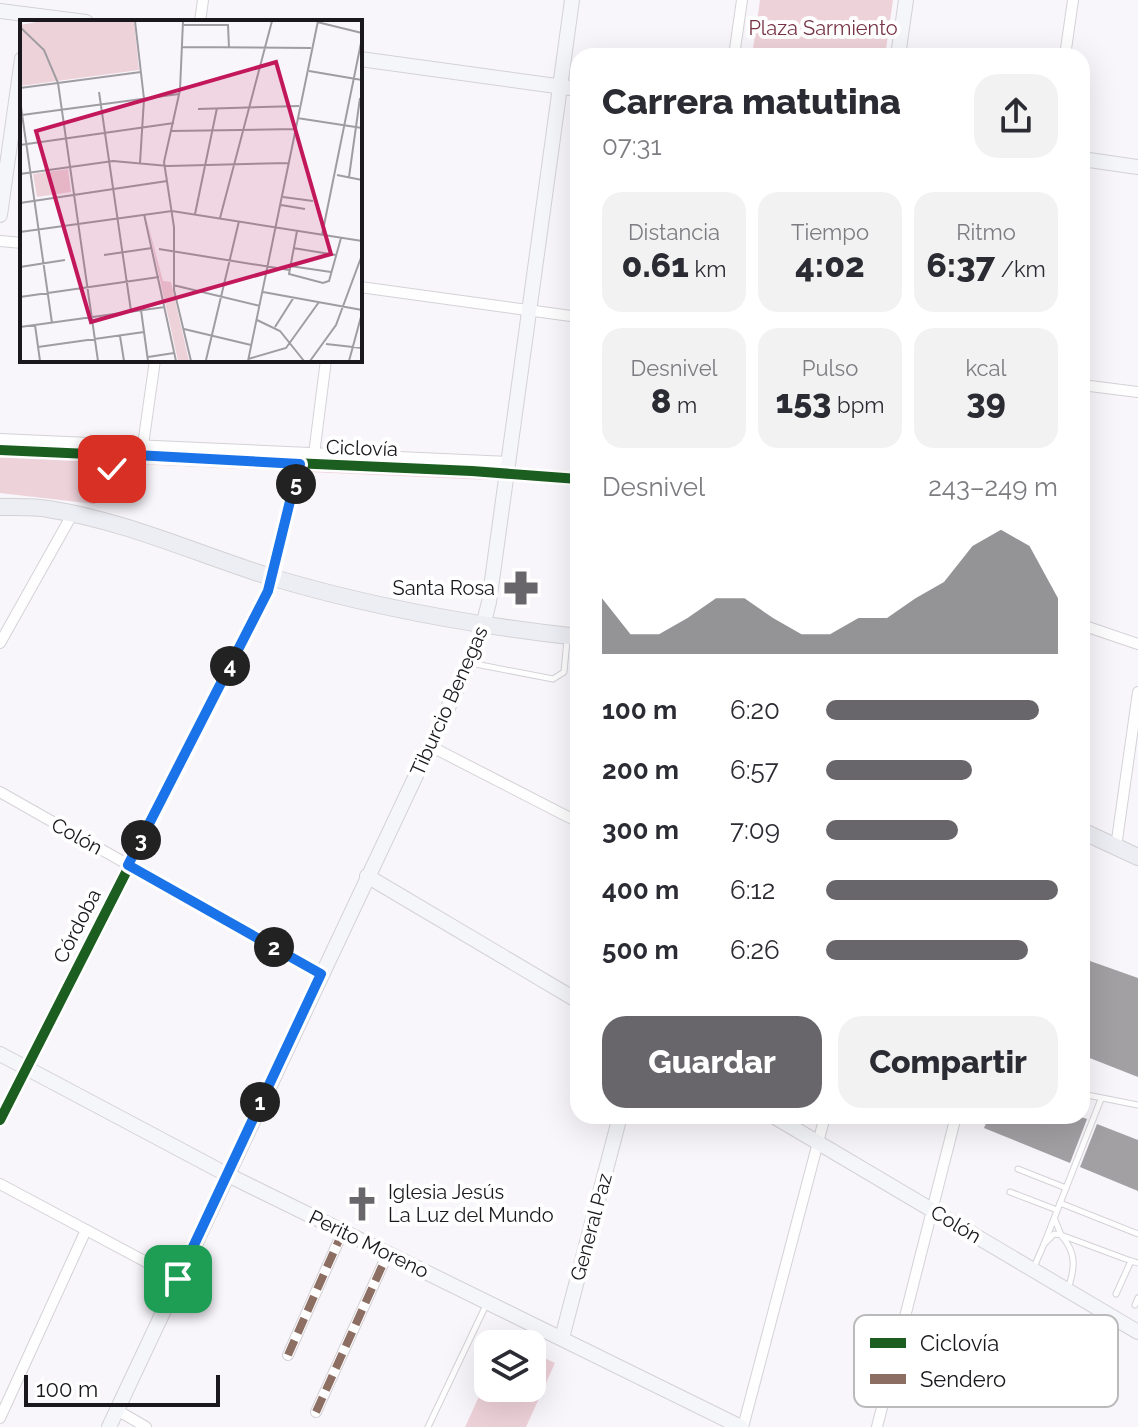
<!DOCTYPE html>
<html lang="es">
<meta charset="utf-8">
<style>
body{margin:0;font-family:Raleway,sans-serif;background:#f2f2f3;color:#2b2b33;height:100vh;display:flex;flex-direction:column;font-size:30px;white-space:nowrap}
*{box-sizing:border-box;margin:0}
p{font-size:26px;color:#7c7c81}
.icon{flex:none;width:44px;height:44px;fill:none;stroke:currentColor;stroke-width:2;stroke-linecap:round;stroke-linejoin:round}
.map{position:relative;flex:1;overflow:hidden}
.side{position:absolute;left:570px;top:48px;width:520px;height:1076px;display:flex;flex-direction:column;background:#fff;border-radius:24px;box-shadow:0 8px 32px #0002}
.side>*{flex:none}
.controls{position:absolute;left:474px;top:1330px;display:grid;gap:16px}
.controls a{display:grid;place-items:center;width:72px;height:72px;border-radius:16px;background:#fff;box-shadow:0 8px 32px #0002;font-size:40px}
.scale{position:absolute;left:24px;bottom:20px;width:196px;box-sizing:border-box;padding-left:8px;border:4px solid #1a181d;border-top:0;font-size:22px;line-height:28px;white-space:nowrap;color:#1a181d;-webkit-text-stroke:6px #fff;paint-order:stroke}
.pin{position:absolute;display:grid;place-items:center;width:68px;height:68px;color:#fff;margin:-34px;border-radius:16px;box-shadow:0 4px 12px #0006}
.km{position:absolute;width:40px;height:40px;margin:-20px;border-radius:50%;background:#222;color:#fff;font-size:22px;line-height:40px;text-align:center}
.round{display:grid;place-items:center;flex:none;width:84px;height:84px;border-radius:24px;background:#f2f2f3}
.headline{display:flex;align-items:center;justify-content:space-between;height:136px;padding:0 32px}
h1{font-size:36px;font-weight:800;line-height:60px}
.stats{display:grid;grid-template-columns:repeat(3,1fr);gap:12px;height:136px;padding:8px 32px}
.stats div{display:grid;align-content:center;border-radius:20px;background:#f2f2f3;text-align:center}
.stats b{font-size:34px;font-weight:800}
.stats small{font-size:22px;font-weight:400}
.stats p{font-size:22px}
.chart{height:224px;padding:16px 32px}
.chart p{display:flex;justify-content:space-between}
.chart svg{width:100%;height:144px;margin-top:8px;fill:#68666b;opacity:.7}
.primary-button{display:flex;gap:16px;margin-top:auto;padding:16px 32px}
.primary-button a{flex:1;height:92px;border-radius:24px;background:#68666b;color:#fff;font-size:32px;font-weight:800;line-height:92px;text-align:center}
.primary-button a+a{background:#f2f2f3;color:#2b2b33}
ul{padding:0 32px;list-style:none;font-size:26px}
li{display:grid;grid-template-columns:128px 96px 1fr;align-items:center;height:60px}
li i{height:20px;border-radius:10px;background:#68666b}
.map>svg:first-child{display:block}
.green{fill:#eed2d9}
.building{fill:#a3a0a4}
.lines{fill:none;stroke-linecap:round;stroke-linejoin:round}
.lane-casing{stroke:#d4d2d7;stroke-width:7}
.street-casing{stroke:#d4d2d7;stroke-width:12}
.secondary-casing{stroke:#d4d2d7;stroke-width:16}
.primary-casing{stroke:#d3d2d5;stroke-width:18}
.path{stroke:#e1e1e2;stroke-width:2;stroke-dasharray:8 4;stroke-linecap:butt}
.lane{stroke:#fefefe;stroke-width:5}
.street{stroke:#fefefe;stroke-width:10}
.secondary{stroke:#f5f6f9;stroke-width:14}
.primary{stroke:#edeef4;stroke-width:16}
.quiet{stroke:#8d6e63;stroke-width:8;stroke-dasharray:16 8;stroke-linecap:butt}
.cycleway-casing{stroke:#fff;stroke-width:15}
.cycleway{stroke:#1b5e20;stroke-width:10}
.route-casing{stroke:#fff;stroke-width:16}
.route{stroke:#1a73e8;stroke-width:10}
.labels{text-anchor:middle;stroke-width:8;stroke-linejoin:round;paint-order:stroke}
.park-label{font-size:20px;fill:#783446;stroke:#fff}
.street-label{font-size:20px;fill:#1a181d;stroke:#fff}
.poi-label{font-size:20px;fill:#1a181d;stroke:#fff;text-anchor:end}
.inset-road{fill:none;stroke:#9f9da2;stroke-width:2}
.view{fill:#c2185b;fill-opacity:0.15;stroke:#c2185b;stroke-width:4}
.inset-edge{fill:none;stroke:#1a181d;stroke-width:4}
.key{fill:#fff;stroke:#bababb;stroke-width:2}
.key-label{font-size:22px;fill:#1a181d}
</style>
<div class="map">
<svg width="1138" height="1427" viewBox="0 0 1138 1427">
<rect width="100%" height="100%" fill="#f8f6fb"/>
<g class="green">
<polygon points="760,0 893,0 885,56 752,56"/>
<polygon points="0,446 491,470 489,480 113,463 95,504 0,493"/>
<polygon points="532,1352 555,1363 526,1427 465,1427 488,1377 488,1388 532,1388"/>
</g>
<g class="building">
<polygon points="1090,961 1138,978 1138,1077 1082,1055 1082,981"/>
<polygon points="989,1116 1078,1116 1087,1119 1070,1163 984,1128"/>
<polygon points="1097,1124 1138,1140 1138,1191 1080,1167"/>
</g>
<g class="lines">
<g class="lane-casing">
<g id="lane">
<polyline points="470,663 553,679 564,672 567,640"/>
<polyline points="1082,1094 1138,1105"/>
<polyline points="1018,1169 1066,1188"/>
<polyline points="1010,1192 1057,1210"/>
<polyline points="1060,1203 1138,1234"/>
<polyline points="1055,1220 1061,1235 1131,1261"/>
<polyline points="1044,1244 1101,1099"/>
<path d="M1034,1267L1044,1244L1054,1234L1061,1235C1077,1253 1075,1268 1068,1289"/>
<polyline points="1116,1294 1131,1261 1138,1263"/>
<polyline points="1135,1305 1138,1298"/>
<polyline points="428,1427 487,1303"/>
</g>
</g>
<g class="street-casing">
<g id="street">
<polyline points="200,22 203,0"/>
<polyline points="734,56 742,0"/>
<polyline points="1065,56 1073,0"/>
<polyline points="0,241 22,243"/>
<polyline points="360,287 578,317"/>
<polyline points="1082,385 1138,392"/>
<polyline points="0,439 509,462"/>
<polyline points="143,445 155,360"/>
<polyline points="314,454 326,360"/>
<polyline points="1082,625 1138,644"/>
<polyline points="0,643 73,513"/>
<polyline points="430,746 578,822"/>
<polyline points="0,792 321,974"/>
<polyline points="1116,847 1138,692"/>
<polyline points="0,1120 262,605 273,577 292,493"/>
<polyline points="0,1184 178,1279"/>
<polyline points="288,1355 343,1231"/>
<polyline points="117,1410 146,1427"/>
<polyline points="316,1412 388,1253"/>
<polyline points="0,1418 86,1230"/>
<polyline points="743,1427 825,1116"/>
<polyline points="877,1427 956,1116"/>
</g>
</g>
<g class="secondary-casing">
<g id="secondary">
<polyline points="0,11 86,22"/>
<polyline points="898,56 906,0"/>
<polyline points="360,59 578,89"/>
<polyline points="1082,159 1138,167"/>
<polyline points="0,215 22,59"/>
<polyline points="367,876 578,1001"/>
<polyline points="0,1054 226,1174 741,1427"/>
<polyline points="773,1116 1138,1332"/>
<polyline points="562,1338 620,1116"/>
<polyline points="109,1427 469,663 481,634 489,602 572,0"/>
</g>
</g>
<g class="primary-casing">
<g id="primary">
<path d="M0,507C16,507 33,506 48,509C127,521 199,555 274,578C372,607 477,626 578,637"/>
<polyline points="1082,831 1138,857"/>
</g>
</g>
<g class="path">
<polyline points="296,484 299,466"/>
<polyline points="96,502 116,457"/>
</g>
<use href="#lane" class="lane"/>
<use href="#street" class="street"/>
<use href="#secondary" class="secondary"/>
<use href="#primary" class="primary"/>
<g class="quiet">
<polyline points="288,1355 343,1231"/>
<polyline points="316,1412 388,1253"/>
</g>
<g class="cycleway-casing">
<g id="cycleway">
<polyline points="0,450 472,471 578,479"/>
<polyline points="0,1120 262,605 273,577 292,493"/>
</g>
</g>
<use href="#cycleway" class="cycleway"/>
</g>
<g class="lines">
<g class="route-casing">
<polyline id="route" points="112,469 117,454 300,464 295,491 292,493 268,591 128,865 321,974 178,1279"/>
</g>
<use href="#route" class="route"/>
</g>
<defs>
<g id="pharmacy-bare" transform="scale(2.76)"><path d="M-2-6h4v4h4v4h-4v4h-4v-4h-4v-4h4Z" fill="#68666b" stroke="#fff" stroke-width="2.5" paint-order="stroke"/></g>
<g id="church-bare" transform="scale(2.76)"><path d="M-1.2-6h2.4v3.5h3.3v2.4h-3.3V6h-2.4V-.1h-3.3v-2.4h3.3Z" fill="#68666b" stroke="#fff" stroke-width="2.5" paint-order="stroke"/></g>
</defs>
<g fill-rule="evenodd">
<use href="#pharmacy-bare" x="521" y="588"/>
<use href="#church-bare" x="362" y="1204"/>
</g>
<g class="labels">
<g class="park-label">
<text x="823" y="35">Plaza Sarmiento</text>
</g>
<g class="street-label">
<text transform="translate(362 448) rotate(2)" y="7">Ciclovía</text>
<text transform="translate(449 701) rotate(-66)" y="7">Tiburcio Benegas</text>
<text transform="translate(77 836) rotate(29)" y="7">Colón</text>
<text transform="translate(77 926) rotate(-63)" y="7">Córdoba</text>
<text transform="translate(956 1224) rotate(31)" y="7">Colón</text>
<text transform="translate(591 1227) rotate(-75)" y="7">General Paz</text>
<text transform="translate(369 1244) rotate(26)" y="7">Perito Moreno</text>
</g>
<g class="poi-label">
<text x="495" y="595">Santa Rosa</text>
<text x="388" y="1199" text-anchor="start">Iglesia Jesús<tspan x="388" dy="23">La Luz del Mundo</tspan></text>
</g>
</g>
<g transform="translate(20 20)">
<rect width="342" height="342" fill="#f8f6fb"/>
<path d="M23,1H114L119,50L0,66V5ZM48,149L51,172L17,177L13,154ZM126,197L143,261L151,262L169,341H158Z" fill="#eed2d9"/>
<path class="inset-road" d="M115,1L124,79L120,143M163,1L160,70L144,142L154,207V270L171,341M297,2L342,13M163,5H208L209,28M0,7L24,30L38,63L78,341M162,27L291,28M289,51L342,60M0,68L121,52M79,72L111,291M0,80L32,303M178,89L279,86M2,95L159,74M277,98L342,108M151,111L275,109M0,125L154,103M0,154L93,141L148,146L268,143M317,155L342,160M329,157L340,78M263,177L293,181M0,183L147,161M261,185L285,189M124,194L156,341M175,194L197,88M200,198L252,1M277,211L269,254L303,263L309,261L321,218M0,212L152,191L342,221M302,215L342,18M273,228L316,235M139,229L269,250M84,235L132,228M270,246L311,252M0,247L45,240M153,265L240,286M243,272L342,290M0,277L139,257M121,290L128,341M237,300L260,311L284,341M15,305L20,341M0,307L145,287M255,307L274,277M164,309L231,325M100,316L104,341M306,324L342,328M18,327L124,312M128,337L154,333M228,339L266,328L299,282M186,340L219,201M228,341L298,1M290,341L316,305L342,235M329,341L342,293"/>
<path class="view" d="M256,42L311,234L71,302L16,111Z"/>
<rect width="342" height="342" class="inset-edge"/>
</g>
<rect x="854" y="1315" width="264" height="92" rx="12" class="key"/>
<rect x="870" y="1338" width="36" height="10" fill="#1b5e20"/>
<rect x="870" y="1374" width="36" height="10" fill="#8d6e63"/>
<g class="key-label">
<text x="920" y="1351">Ciclovía</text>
<text x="920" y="1387">Sendero</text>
</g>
</svg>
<div class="controls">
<a><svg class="icon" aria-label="layers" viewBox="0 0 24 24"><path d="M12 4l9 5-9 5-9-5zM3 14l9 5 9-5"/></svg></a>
</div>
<div class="scale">100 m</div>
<div class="pin" style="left:178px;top:1279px;background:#1e9e55"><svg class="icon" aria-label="arrive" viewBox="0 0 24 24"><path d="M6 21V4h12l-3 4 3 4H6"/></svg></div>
<div class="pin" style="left:112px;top:469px;background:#d93025"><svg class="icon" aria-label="check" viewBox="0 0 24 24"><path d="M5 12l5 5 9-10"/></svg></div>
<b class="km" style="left:260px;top:1102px">1</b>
<b class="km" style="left:274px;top:947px">2</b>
<b class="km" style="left:141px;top:840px">3</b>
<b class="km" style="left:230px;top:666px">4</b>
<b class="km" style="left:296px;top:484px">5</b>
<section class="side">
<div class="headline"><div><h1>Carrera matutina</h1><p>07:31</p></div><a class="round"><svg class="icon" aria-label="share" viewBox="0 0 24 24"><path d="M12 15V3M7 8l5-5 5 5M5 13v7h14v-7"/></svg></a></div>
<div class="stats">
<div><p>Distancia</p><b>0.61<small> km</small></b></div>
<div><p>Tiempo</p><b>4:02</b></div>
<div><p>Ritmo</p><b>6:37<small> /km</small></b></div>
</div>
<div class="stats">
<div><p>Desnivel</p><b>8<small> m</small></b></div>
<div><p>Pulso</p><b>153<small> bpm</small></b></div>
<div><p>kcal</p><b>39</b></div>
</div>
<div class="chart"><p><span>Desnivel</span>243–249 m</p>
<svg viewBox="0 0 160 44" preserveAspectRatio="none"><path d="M0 44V27L10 38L20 38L30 33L40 27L50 27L60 33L70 38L80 38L90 33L100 33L110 27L120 22L130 11L140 6L150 11L160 27V44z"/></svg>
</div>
<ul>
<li><b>100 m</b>6:20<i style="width:92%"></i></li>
<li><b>200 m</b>6:57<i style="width:63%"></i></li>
<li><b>300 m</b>7:09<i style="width:57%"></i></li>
<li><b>400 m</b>6:12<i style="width:100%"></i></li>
<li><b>500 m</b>6:26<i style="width:87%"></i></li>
</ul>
<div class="primary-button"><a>Guardar</a><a>Compartir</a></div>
</section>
</div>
